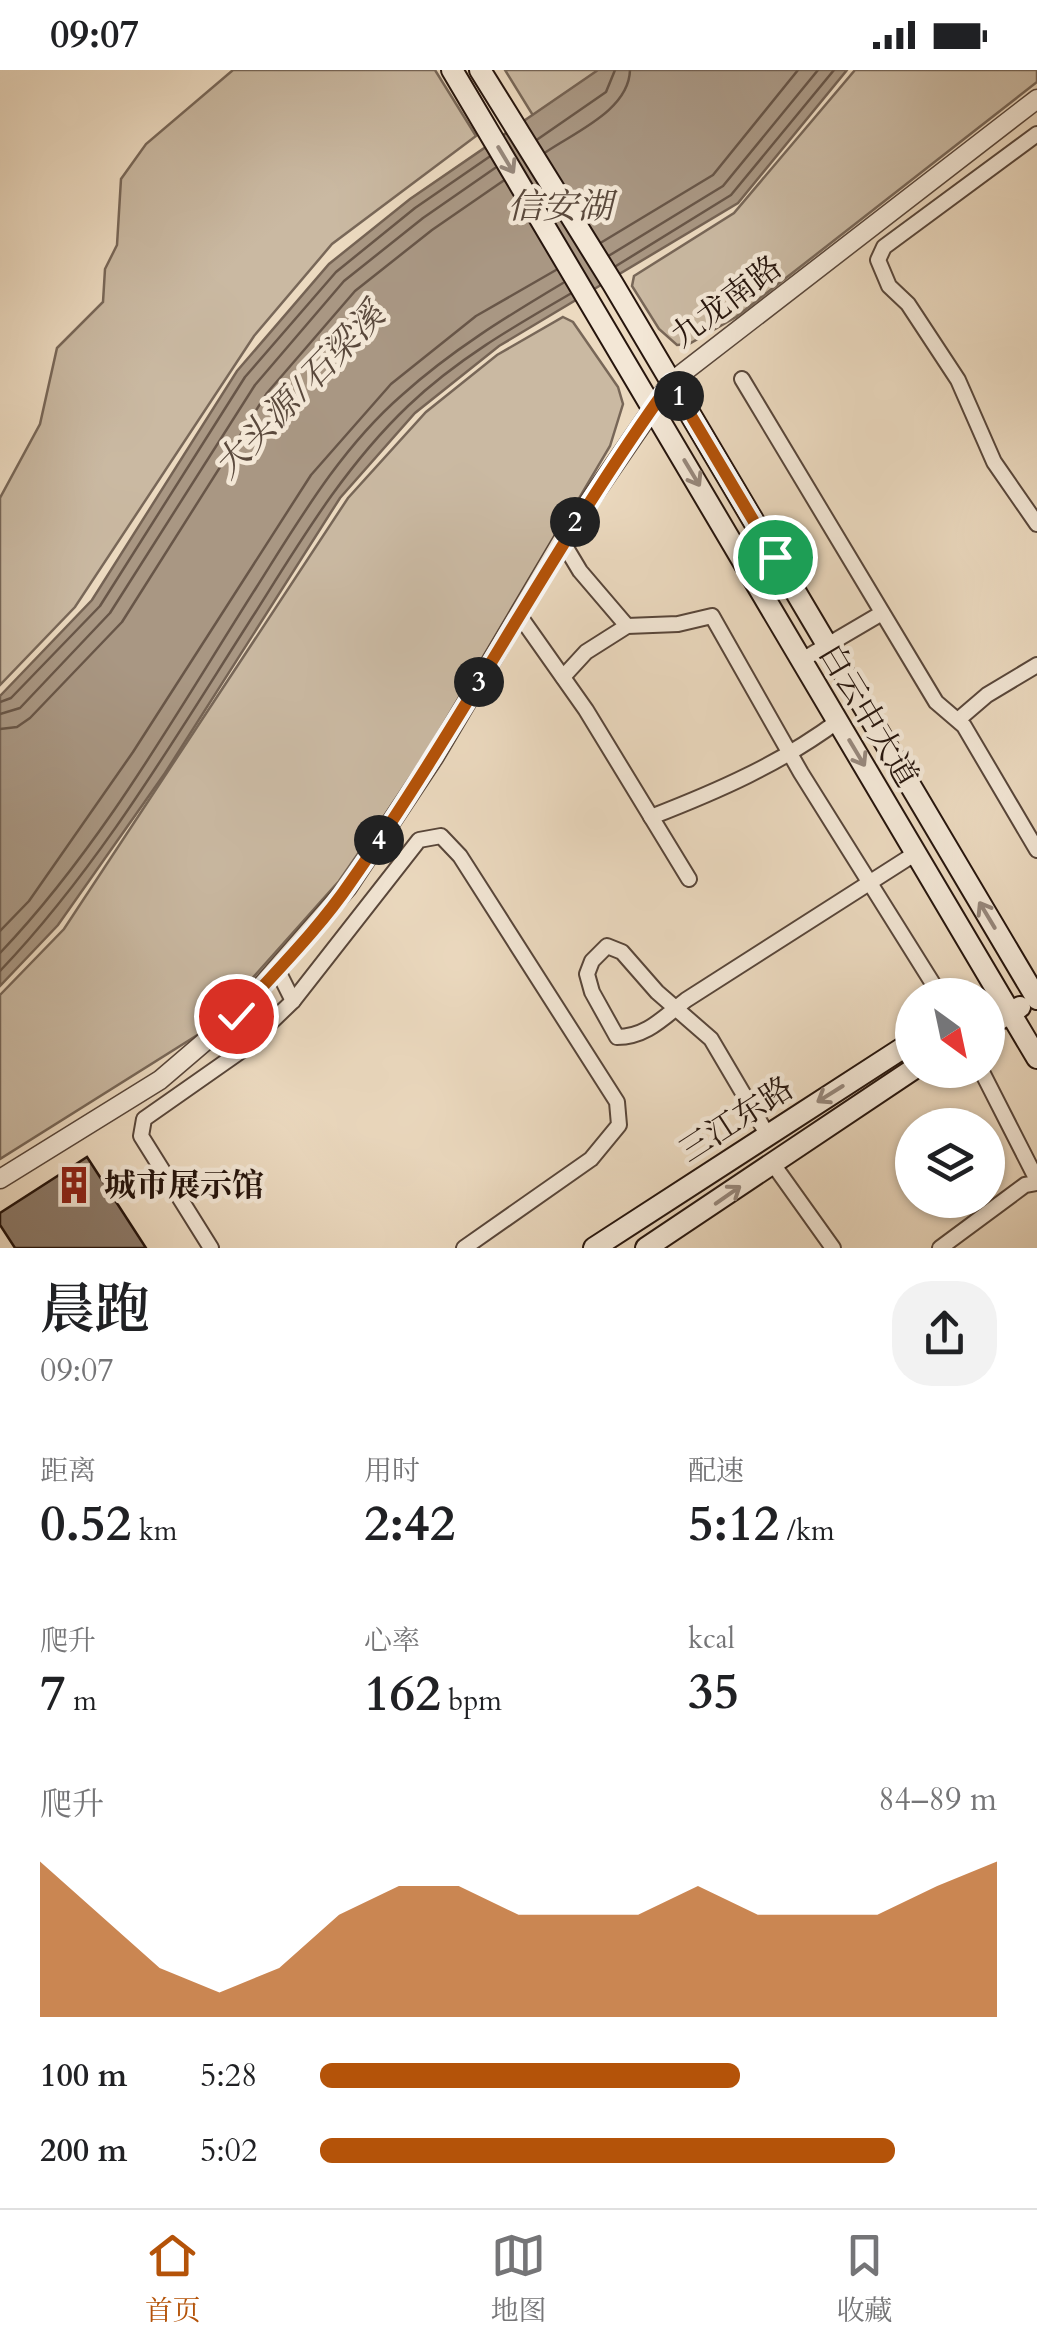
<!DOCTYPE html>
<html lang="zh">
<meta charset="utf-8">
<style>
body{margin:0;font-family:Cardo,"Noto Serif SC",serif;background:#f2f2f2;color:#202124;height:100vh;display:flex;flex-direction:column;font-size:38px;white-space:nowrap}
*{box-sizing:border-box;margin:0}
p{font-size:32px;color:#757577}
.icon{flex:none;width:55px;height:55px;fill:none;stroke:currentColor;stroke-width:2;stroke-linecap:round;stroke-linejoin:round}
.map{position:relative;height:1178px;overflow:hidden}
.sheet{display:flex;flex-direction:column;background:#fff;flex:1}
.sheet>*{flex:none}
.needle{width:65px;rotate:147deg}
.controls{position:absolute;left:895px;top:908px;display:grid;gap:20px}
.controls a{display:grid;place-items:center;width:110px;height:110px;border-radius:50%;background:#fff;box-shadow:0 2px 8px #0004;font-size:50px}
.pin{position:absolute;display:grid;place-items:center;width:85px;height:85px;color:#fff;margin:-42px;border:5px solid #fff;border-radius:50%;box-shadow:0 2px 10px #0007}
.km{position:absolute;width:50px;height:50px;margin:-25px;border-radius:50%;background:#222;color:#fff;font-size:28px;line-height:50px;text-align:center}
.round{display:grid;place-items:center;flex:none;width:105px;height:105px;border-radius:40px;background:#f2f2f2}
.summary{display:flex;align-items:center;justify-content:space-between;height:170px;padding:0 40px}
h1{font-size:55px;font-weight:600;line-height:75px}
.stats{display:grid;grid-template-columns:repeat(3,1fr);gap:15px;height:170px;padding:10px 40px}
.stats div{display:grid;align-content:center}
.stats b{font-size:50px;font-weight:600}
.stats small{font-size:28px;font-weight:400}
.stats p{font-size:28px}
.chart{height:280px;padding:20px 40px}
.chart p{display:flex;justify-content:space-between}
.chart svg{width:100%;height:180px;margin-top:10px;fill:#b45309;opacity:.7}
ul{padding:0 40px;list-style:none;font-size:32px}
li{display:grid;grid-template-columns:160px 120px 1fr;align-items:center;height:75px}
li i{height:25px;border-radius:12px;background:#b45309}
.status{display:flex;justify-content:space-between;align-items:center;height:70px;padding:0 50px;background:#fff;direction:ltr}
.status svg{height:28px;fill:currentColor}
.dock{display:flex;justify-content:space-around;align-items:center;height:140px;border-top:2px solid #e0e0e0;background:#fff;font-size:28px;color:#757577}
.dock a{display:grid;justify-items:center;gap:5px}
.dock .current{color:#b45309}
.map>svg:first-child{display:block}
.green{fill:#cab9a2;stroke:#786758;stroke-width:2.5}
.water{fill:#a99783;stroke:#756354;stroke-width:2.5}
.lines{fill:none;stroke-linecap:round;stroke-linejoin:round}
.shore{stroke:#685648;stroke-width:2.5}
.building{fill:#8d7b6a;stroke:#26150d;stroke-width:2.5}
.minor-casing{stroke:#58463a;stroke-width:18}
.tertiary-casing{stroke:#58463a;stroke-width:21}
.secondary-casing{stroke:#26150d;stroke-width:24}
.minor{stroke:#f3e7d6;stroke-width:14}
.tertiary{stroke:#f3e7d6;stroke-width:18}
.secondary{stroke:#f3e7d6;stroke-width:20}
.oneway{stroke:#97887c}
.route-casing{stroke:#fff;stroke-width:20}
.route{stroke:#b45309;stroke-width:12}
.labels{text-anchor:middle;stroke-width:9;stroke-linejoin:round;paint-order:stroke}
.street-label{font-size:32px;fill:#26150d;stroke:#f3e7d6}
.poi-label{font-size:32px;font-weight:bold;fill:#26150d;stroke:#f3e7d6;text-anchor:start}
.water-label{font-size:35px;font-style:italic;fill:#5a493c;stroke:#f3e7d6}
</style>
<div class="status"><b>09:07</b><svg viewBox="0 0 49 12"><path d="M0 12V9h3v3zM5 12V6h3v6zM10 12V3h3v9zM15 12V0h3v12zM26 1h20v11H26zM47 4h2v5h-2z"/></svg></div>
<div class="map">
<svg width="1037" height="1178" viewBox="0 0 1037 1178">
<rect width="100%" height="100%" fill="#ecdac0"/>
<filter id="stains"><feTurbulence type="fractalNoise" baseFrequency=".002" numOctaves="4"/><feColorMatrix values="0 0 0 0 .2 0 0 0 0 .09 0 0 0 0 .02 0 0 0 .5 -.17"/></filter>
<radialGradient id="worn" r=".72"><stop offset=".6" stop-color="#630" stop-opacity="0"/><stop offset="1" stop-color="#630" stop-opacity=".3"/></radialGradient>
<g class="green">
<polygon points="233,0 435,0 476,66 332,174 254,266 75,537 0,615 0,428 40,354 57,278 103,232 105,199 117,175 121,109 146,74"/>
<polygon points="505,0 609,0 537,52"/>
<polygon points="855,0 1037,0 1037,12 736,247 689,274 677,275 659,259 632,216 634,206 734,143"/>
<polygon points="563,247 573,252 618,317 623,334 610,376 430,680 339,811 207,959 0,1089 0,925 64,859 348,428 426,342 497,285"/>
</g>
<polygon class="water" points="598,0 847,0 738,133 499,276 415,343 340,428 165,703 58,855 0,916 0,626 92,530 237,301 329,194 410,129"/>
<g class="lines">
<g class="shore">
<polyline points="538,69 606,22 615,0"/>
<path d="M546,82C575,62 629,40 630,0"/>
<polyline points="602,172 713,105 798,0"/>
<polyline points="610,185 723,116 818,0"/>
<polyline points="616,196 731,125 834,0"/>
<polyline points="0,632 11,628 100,536 245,307 336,202 415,138 489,87"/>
<polyline points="0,644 20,638 110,543 255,315 344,211 423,148 495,98"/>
<polyline points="0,659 17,657 30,648 122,552 267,323 355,221 432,160 503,111"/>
<polyline points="0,861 29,831 133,682 311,405 391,314 476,246 556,200"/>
<path d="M0,883C102,776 177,642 256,518C299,450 341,378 402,325C452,280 506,247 563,213"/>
<path d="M0,901C101,795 176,666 255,543C301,470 345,396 408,336C456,290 513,257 570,224"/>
</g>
</g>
<polygon class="building" points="87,1087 146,1178 15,1178 0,1155 0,1143"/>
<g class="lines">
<g class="minor-casing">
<g id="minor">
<polyline points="1037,64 884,177 878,190 889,216 908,234 958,310 994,392 1037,454"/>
<polyline points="742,309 936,632 964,656 1037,780"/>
<polyline points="562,471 580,501 627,556"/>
<polyline points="519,545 586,640 689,809"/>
<polyline points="802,590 882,543"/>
<polyline points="563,607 586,582 627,556 678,554 712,546 801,703 940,925"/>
<polyline points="959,649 987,625 1037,595"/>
<path d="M651,747C718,721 780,694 838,651"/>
<polyline points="277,899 293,931"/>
<polyline points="981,1000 1037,1110"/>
<path d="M767,1064L711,969L657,922L622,882L607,876L592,891L587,904L592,922L617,967C646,967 663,948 686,930L916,783"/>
<polyline points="773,1094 833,1178"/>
<polyline points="211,1178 141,1066 144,1049 241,981 293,931 419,770 441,766 460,786 617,1032 619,1055 591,1089 464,1178"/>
<polyline points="940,1178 1025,1115 1037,1113"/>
</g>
</g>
<g class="tertiary-casing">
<polyline id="tertiary" points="0,1109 160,1010 236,945 348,817 435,686 562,471 671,312 1037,29"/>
</g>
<g class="secondary-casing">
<g id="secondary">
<polyline points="452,0 1037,988"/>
<polyline points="480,0 613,214 1037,929"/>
<polyline points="988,956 1020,937"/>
<polyline points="594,1178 912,972"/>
<polyline points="646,1178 912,1000"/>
</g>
</g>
<use href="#minor" class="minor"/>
<use href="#tertiary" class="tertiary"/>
<use href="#secondary" class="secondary"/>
</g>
<defs><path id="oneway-shaft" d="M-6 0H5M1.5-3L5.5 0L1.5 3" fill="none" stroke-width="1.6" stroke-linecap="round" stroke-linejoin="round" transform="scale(2.5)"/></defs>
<g class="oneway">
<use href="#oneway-shaft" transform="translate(506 90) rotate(59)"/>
<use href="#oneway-shaft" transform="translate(692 403) rotate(59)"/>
<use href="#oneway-shaft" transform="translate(857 683) rotate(59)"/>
<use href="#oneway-shaft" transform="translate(987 845) rotate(-121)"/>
<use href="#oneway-shaft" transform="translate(830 1024) rotate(148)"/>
<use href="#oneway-shaft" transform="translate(728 1125) rotate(-35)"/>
</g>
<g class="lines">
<g class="route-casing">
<path id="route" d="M236,946C274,903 318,860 350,813C464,650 555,473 671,312L775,487"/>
</g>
<use href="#route" class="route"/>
</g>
<defs>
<g id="building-bare" transform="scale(3)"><path d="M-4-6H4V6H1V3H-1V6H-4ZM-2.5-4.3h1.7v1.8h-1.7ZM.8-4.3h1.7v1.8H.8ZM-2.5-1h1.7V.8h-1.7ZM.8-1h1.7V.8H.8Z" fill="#8f2418" stroke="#f3e7d6" stroke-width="2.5" paint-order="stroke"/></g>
</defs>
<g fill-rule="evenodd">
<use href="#building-bare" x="74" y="1115"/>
</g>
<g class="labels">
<g class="street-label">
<text transform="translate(726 231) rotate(-37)" y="11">九龙南路</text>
<text transform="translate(869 645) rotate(59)" y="11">白云中大道</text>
<text transform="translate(736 1049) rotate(-33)" y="11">三江东路</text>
</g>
<g class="poi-label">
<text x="104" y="1126">城市展示馆</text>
</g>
<g class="water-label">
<text x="560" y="148">信安湖</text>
<text transform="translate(299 320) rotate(-46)" y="12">大头源/石梁溪</text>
</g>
</g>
<rect width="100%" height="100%" filter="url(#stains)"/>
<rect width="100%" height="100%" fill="url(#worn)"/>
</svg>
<div class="controls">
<a><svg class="needle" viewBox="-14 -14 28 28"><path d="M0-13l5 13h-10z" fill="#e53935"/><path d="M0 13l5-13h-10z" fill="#757577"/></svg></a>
<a><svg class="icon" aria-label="layers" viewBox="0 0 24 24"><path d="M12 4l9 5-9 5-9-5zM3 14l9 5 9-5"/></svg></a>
</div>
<div class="pin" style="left:775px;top:487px;background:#1e9e55"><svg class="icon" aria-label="arrive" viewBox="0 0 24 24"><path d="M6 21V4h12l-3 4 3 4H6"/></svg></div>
<div class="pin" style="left:236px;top:946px;background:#d93025"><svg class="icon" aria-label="check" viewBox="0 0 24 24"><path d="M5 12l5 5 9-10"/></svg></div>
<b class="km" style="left:679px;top:326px">1</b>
<b class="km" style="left:575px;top:452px">2</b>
<b class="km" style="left:479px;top:612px">3</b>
<b class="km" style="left:379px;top:770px">4</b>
</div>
<section class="sheet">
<div class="summary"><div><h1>晨跑</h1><p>09:07</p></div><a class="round"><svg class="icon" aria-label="share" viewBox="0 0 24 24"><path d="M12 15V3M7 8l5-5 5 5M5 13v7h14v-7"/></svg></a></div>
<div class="stats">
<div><p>距离</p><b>0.52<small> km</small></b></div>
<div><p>用时</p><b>2:42</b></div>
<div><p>配速</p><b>5:12<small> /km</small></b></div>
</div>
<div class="stats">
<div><p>爬升</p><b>7<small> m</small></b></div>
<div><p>心率</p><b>162<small> bpm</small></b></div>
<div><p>kcal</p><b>35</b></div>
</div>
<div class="chart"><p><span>爬升</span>84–89 m</p>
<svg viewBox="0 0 160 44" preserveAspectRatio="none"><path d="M0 44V6L10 19L20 32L30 38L40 32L50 19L60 12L70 12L80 19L90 19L100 19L110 12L120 19L130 19L140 19L150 12L160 6V44z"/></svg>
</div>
<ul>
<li><b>100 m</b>5:28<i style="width:62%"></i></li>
<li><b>200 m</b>5:02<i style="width:85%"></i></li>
</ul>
</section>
<nav class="dock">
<a class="current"><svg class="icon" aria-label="home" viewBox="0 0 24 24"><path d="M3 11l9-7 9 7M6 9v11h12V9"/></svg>首页</a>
<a><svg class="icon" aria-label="map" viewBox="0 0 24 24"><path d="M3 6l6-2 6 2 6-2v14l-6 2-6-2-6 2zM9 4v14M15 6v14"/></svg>地图</a>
<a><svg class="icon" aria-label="saved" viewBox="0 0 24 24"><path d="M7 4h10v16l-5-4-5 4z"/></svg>收藏</a>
</nav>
